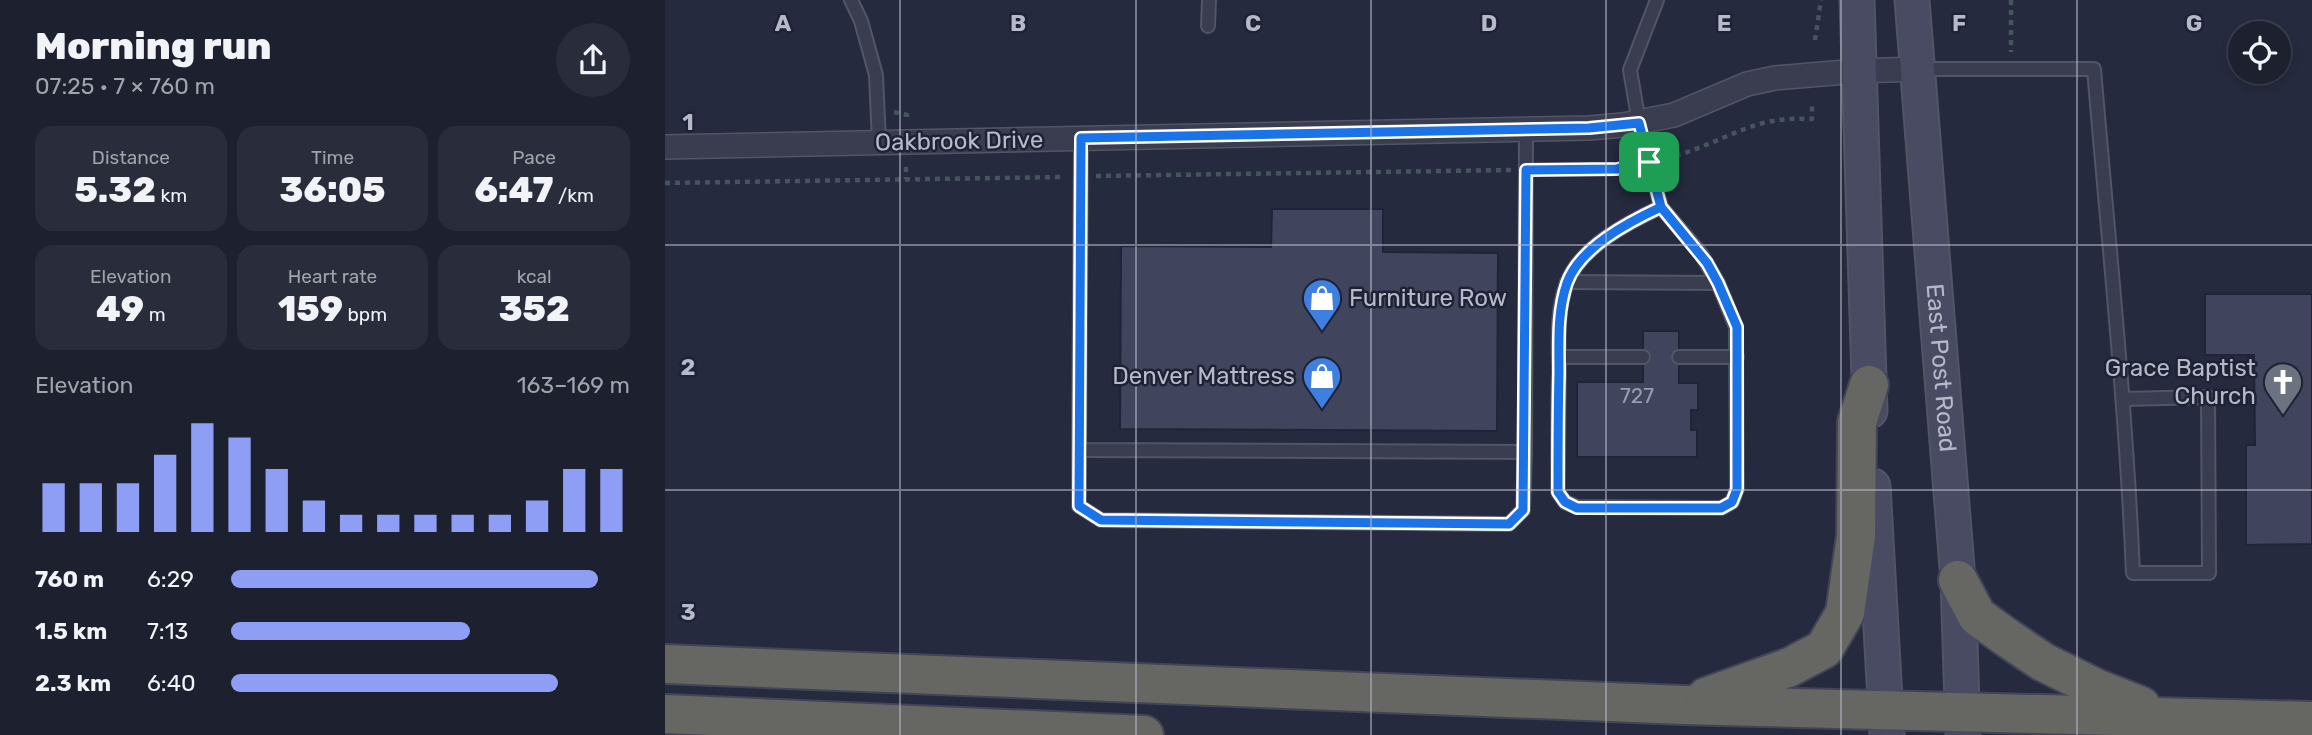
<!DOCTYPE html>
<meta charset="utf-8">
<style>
body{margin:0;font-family:Rubik,sans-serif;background:#292d3b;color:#f1f3f6;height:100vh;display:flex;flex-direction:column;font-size:26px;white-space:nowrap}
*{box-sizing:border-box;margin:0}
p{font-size:23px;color:#a0a3aa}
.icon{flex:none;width:38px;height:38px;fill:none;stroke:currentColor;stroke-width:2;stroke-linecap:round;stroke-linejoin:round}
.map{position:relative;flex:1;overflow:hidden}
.drawer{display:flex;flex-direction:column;background:#1c202f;width:665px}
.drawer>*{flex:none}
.controls{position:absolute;left:1563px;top:21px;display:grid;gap:14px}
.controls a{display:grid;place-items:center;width:63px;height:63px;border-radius:50%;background:#1c202f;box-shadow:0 4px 10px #0003,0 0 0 2px #3a3e4b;font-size:35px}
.pin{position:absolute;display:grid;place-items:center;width:60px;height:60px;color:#fff;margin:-30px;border-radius:14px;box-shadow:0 4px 10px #0006}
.round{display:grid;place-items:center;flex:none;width:74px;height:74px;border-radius:37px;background:#292d3b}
.head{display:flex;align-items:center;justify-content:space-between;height:119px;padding:0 35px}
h1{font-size:38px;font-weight:800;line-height:52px}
.figures{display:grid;grid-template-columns:repeat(3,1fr);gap:10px;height:119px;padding:7px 35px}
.figures div{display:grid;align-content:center;border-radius:18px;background:#292d3b;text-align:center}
.figures b{font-size:35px;font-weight:800}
.figures small{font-size:19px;font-weight:400}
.figures p{font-size:19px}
.chart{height:196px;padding:14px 35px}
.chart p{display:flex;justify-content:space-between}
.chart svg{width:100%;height:126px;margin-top:7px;stroke:#8f9ef5;stroke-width:6}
ul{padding:0 35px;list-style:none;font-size:23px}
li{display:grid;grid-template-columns:112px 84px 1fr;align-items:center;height:52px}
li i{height:18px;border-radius:9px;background:#8f9ef5}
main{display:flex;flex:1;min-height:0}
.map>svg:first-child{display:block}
.building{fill:#40455d;stroke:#202436;stroke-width:2}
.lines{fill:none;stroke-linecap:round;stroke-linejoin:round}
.service-casing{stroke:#515566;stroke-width:16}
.minor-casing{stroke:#515566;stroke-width:26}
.secondary-casing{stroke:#515566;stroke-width:37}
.trunk-casing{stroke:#414556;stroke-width:42}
.path{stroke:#46545d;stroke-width:4.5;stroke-dasharray:5 5;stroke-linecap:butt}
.service{stroke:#3a3d4f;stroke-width:12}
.minor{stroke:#3a3d4f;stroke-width:23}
.secondary{stroke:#484b62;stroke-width:33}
.trunk{stroke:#666663;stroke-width:38}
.route-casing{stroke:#fff;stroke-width:14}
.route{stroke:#1a73e8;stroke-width:9}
.grid{fill:none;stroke:#b6b9c9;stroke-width:2;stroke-opacity:0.55}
.labels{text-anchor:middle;stroke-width:5;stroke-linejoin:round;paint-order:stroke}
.number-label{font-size:21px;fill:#989cae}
.street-label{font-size:24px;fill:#b6b9c9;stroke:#1e2234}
.poi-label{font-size:24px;fill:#b6b9c9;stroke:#1e2234;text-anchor:end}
.grid-label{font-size:23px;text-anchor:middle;font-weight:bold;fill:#b6b9c9;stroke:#1e2234;stroke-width:5;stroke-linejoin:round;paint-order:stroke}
</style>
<main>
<section class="drawer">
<div class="head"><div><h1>Morning run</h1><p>07:25 · 7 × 760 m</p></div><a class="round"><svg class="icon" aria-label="share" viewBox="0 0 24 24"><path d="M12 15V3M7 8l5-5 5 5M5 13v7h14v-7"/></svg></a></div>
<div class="figures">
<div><p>Distance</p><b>5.32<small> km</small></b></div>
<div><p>Time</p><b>36:05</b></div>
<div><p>Pace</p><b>6:47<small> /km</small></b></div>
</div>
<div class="figures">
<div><p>Elevation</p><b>49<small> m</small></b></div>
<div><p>Heart rate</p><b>159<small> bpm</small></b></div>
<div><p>kcal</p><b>352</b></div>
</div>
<div class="chart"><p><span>Elevation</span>163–169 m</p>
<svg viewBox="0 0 160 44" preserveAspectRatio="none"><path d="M5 44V27M15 44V27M25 44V27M35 44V17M45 44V6M55 44V11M65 44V22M75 44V33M85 44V38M95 44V38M105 44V38M115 44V38M125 44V38M135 44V33M145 44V22M155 44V22"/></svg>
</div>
<ul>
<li><b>760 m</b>6:29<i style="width:92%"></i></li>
<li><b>1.5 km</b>7:13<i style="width:60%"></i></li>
<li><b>2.3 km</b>6:40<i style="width:82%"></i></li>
</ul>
</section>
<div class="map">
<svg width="1647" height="735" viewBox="0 0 1647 735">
<rect width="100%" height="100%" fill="#262a3f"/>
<g class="building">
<polygon points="607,209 718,209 718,252 833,253 832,431 455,429 456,246 606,247"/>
<polygon points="1540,294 1647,294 1647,544 1581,545 1581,445 1590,445 1589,355 1540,355"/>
<polygon points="978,331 1014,331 1014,383 1033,383 1033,410 1026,410 1026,430 1032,430 1032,457 912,457 912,382 978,382"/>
</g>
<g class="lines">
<g class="service-casing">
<g id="service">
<polyline points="186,0 196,21 211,75 214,142"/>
<polyline points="543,26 544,0"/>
<path d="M1255,69H1429C1443,237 1461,405 1468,573H1544L1543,397L1458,399"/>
<polyline points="416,138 414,450 860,452 861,128"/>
<path d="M996,207C964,222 915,247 902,283C891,311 894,343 894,373C893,413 893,452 893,492L900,502L912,507L1057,508L1067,502L1072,489L1071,327L1053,283"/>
<polyline points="902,282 1053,283 1036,254 996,207 974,123 965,70 992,0"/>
<polyline points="894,357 978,357"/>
<polyline points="1014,357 1072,357"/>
<polyline points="414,450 414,506 436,520 844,524 858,510 860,452"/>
</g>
</g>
<g class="minor-casing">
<polyline id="minor" points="0,147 924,128 958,125 1009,115 1082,84 1110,78 1193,71 1251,69"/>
</g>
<g class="secondary-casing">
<g id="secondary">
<polyline points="1192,0 1205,411"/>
<path id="s1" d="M1247,0L1293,580L1298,735"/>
<polyline points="1208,486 1222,735"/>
</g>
</g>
<g class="trunk-casing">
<g id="trunk">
<polyline points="1293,580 1312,616 1341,637 1378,662 1433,689 1476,706"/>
<polyline points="0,664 1018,705 1647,721"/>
<polyline points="1041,697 1125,667 1159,649 1180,613 1191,536 1192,422 1204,385"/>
<polyline points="0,714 479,735"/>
</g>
</g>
<g class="path">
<polyline points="1346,0 1346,52"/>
<polyline points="1150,40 1156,0"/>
<polyline points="229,112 242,115 241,121"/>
<path d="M1001,158C1035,151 1065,132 1098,123C1115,119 1131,118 1147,119V104"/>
<polyline points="241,167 241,179"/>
<polyline points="876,170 952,169 968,166"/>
<polyline points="431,176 846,170"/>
<polyline points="0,183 398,177"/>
</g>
<use href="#service" class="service"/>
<use href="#minor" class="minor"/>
<use href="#secondary" class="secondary"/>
<use href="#trunk" class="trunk"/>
</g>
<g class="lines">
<g class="route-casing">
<path id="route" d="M984,162L974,123L924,128L416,138L414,506L436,520L844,524L858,510L861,170L952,169L984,162L996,207L1042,263L1053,283L1072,327V489L1067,502L1056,508H912L900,502L893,492C893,452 893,413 894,373C894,343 892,312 902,283C915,247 964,222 996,207L984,162"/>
</g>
<use href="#route" class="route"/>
</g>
<path class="grid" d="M235,0V735M471,0V735M706,0V735M941,0V735M1176,0V735M1412,0V735M0,245H1647M0,490H1647"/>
<defs>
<g id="shop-pin" transform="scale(2.0125)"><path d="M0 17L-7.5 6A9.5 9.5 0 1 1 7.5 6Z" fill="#3f7fe0" stroke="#1e2234"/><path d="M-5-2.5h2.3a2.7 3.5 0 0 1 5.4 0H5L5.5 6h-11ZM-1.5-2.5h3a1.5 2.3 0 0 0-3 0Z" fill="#fff"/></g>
<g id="church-pin" transform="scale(2.0125)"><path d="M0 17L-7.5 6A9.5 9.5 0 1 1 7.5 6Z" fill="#6b7280" stroke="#1e2234"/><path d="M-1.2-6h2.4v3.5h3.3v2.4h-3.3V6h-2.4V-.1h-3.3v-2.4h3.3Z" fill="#fff"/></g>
</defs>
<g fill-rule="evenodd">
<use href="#shop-pin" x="657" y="298"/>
<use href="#shop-pin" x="657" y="376"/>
<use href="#church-pin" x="1618" y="382"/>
</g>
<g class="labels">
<g class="number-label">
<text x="972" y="403">727</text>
</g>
<g class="street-label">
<text transform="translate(294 141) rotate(-1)" y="8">Oakbrook Drive</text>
<text dy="8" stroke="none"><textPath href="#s1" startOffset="369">East Post Road</textPath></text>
</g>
<g class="poi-label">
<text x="684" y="306" text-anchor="start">Furniture Row</text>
<text x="1591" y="376">Grace Baptist<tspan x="1591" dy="28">Church</tspan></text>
<text x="630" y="384">Denver Mattress</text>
</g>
</g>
<g class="grid-label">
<text x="118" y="31">A</text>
<text x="353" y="31">B</text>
<text x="588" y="31">C</text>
<text x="824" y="31">D</text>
<text x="1059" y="31">E</text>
<text x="1294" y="31">F</text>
<text x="1529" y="31">G</text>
<text x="23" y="130">1</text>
<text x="23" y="375">2</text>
<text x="23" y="620">3</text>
</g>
</svg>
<div class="controls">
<a><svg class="icon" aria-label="locate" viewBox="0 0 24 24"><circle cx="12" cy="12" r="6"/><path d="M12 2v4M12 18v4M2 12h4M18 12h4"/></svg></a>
</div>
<div class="pin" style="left:984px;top:162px;background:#1e9e55"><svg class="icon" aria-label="arrive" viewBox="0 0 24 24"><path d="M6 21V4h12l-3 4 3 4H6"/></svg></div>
</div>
</main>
